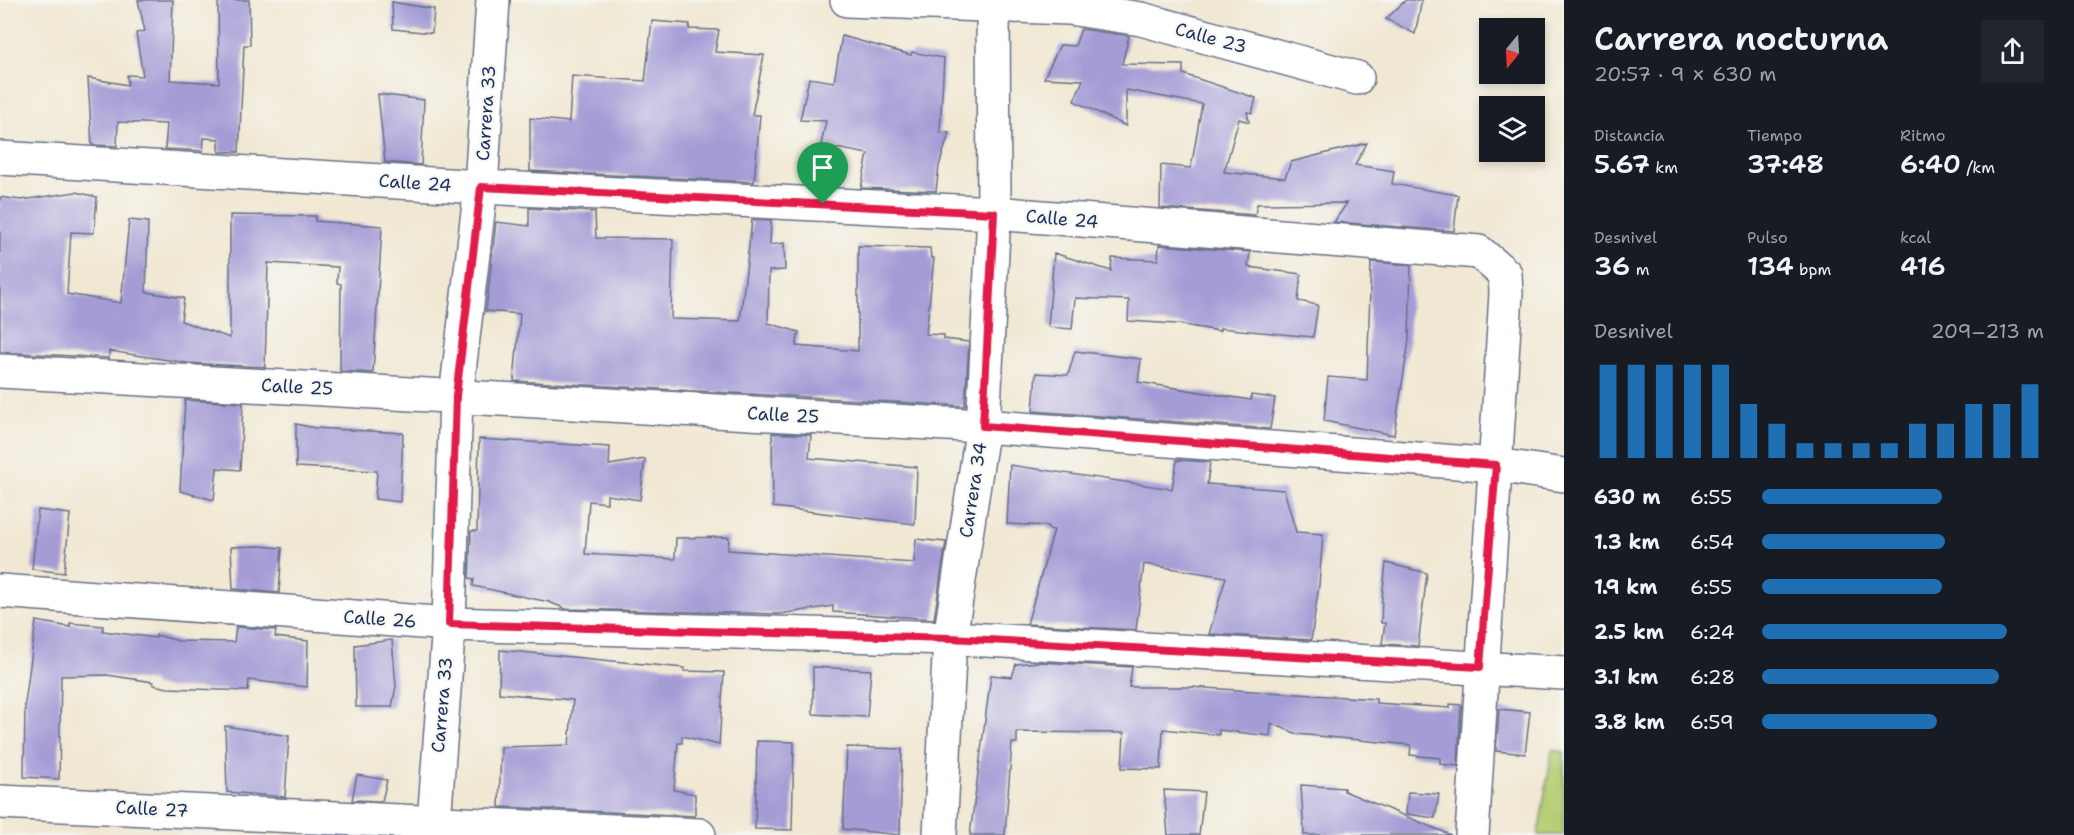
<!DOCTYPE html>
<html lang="es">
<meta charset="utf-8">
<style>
body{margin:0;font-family:"Shantell Sans",sans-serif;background:#20242c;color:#f1f3f6;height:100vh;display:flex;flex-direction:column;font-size:22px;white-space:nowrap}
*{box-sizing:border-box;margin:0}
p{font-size:20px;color:#9ea1a6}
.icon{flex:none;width:33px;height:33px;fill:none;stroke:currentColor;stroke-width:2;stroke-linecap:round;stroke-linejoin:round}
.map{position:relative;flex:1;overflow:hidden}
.side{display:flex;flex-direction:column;background:#171b24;width:510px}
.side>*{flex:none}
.needle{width:39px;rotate:198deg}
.tools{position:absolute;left:1479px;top:18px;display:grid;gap:12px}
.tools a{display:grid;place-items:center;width:66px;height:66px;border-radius:0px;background:#171b24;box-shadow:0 3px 9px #0003;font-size:30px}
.pin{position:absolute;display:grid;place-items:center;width:51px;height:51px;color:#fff;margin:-62px -26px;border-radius:50% 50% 50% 0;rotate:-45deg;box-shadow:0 0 6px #0007}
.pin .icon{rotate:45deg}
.round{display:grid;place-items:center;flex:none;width:63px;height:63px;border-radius:0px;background:#20242c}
.headline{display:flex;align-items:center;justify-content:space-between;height:102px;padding:0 30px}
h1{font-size:33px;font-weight:600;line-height:45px}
.metrics{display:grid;grid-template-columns:repeat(3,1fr);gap:9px;height:102px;padding:6px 30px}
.metrics div{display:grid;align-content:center}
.metrics b{font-size:26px;font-weight:600}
.metrics small{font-size:16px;font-weight:400}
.metrics p{font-size:16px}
.chart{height:168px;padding:12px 30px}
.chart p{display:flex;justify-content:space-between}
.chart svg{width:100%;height:108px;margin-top:6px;stroke:#1f6fb2;stroke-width:6}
ul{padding:0 30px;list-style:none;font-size:20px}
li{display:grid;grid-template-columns:96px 72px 1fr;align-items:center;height:45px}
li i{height:15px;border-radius:8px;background:#1f6fb2}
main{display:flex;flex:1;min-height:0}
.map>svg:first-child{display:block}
.green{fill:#b4ce73;stroke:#687e68;stroke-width:1.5}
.building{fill:#a59cd6}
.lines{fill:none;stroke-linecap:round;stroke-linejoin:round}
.minor-casing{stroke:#667087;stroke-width:36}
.minor{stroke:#fff;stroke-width:33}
.route-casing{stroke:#fff;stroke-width:12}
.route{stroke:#e11d48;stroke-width:8}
.labels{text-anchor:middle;stroke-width:4.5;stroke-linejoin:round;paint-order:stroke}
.street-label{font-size:18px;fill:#1b2f5e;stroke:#f6f6f2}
</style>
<main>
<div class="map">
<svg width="1564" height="835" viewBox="0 0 1564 835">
<rect width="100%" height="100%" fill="#f6f6f2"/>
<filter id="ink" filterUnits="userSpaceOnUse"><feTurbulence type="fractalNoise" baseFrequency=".0167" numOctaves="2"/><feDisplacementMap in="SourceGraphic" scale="12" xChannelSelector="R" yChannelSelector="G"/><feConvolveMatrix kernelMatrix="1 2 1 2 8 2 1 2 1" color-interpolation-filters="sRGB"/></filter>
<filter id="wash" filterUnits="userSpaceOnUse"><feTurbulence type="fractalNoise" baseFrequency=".008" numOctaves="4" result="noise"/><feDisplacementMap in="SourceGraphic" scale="24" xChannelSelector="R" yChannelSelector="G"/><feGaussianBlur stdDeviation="1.35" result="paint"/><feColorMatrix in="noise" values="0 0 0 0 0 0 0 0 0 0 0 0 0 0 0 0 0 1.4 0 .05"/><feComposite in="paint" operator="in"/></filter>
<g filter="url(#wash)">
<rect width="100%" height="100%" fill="#f1e8d3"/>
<polygon class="green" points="1552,750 1564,752 1564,835 1538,835"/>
<g id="blocks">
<g class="building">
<polygon points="138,0 173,0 170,80 219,83 218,0 249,0 250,45 244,45 239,152 219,152 219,139 204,138 203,151 165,149 167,124 118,122 117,146 92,145 88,78 128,85 127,75 143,76 136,33 145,31"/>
<polygon points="1406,0 1422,0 1415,34 1386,19"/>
<polygon points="392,2 434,9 432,33 393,29"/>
<polygon points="652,21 690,24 689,29 719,30 715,52 764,55 752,115 760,115 754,182 530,171 530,118 569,122 572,76 645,81"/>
<polygon points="1081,29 1129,36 1122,64 1183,65 1183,74 1256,98 1252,113 1247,112 1249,122 1239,119 1224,172 1285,178 1291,162 1367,143 1355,165 1394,171 1392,184 1458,195 1454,231 1334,222 1347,203 1257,204 1255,215 1160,208 1161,165 1191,168 1202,104 1126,90 1126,126 1074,101 1083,80 1044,78 1060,45 1075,46"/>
<polygon points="842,36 911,55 912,52 944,58 940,132 949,133 939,166 936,191 861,188 868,154 821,145 826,121 800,120 809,78 834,82"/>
<polygon points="378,94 424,100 421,165 385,162"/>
<polygon points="76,192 97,197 94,233 71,232 67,294 121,303 129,220 148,222 146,292 184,298 181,321 230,338 230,215 316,216 315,221 382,226 373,373 340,371 341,284 337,283 338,267 268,263 265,367 188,363 109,351 109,358 0,352 0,197 21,200"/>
<polygon points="529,208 595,212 596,238 673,239 671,319 740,321 752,220 771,220 770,245 784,243 785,270 769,271 768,323 799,332 796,346 858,351 858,246 930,248 931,258 934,258 926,334 944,335 944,339 969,342 965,406 514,381 520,314 486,311 496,222 529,226"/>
<polygon points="1159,245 1250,252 1248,267 1301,274 1298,301 1318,305 1313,337 1220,328 1220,331 1177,324 1128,321 1129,300 1075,298 1072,329 1048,327 1054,253 1111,271 1112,258 1158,260"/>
<polygon points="1371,262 1411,265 1409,340 1394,435 1324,421 1328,377 1367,380"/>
<polygon points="1075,351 1141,359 1138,382 1251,400 1251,395 1275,398 1270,429 1033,411 1036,373 1068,375"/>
<polygon points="185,400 243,403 240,470 217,468 214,500 180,491"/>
<polygon points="296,424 315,428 403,433 400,502 375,499 377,471 296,467"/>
<polygon points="772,433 811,435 809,458 917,467 915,524 773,507"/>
<polygon points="479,439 610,447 609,465 645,459 640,500 607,495 607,503 589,501 585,554 675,559 676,538 729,537 728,550 914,563 916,539 946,542 934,619 833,612 833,606 780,614 566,609 549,602 473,586 474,579 469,578 471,531 477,531"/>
<polygon points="1177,460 1210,462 1207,484 1284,490 1296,532 1323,534 1319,585 1311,640 1209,634 1226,577 1144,564 1136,630 1027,624 1054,530 1048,529 1048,526 1007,524 1010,465 1172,489"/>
<polygon points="38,510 70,514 64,573 32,569"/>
<polygon points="259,546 282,548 279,593 233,589 231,547"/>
<polygon points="1386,563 1427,573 1418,646 1382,644 1385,623 1381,623 1382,598"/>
<polygon points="36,621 70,627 70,623 103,626 103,631 156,638 156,635 179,641 234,642 236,627 276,630 275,637 308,641 307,687 249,680 248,691 168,688 153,685 153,682 107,675 61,676 59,779 24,777 25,703"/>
<polygon points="392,640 396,686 392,707 356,707 355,645"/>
<polygon points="500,650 684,668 684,671 724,672 719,745 682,736 682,743 678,743 674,790 695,794 695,816 499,807 501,747 569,745 573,700 499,693"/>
<polygon points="1039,662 1132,667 1129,687 1190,687 1376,699 1376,703 1450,708 1450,704 1461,705 1458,766 1440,764 1440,758 1410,755 1411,745 1297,734 1271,723 1270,736 1219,730 1219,735 1163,729 1161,769 1122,768 1124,733 1017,732 1017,743 1012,743 1005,835 970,835 991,675 1012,677 1016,664"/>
<polygon points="813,667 871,670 867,717 813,714"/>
<polygon points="1499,709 1530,712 1525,754 1496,751"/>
<polygon points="225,726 289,736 285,797 227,792"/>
<polygon points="757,741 794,742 792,830 755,829"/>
<polygon points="847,747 902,749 900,835 843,829"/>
<polygon points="357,775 387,780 382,801 352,800"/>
<polygon points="1301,785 1344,788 1344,791 1451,835 1304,835"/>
<polygon points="1164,790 1204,792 1199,835 1168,835"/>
<polygon points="1408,792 1439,794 1435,818 1406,814"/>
</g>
</g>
</g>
<g filter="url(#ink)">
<use href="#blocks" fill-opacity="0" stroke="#667087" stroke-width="1.5"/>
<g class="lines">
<g class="minor-casing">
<g id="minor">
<polyline points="847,0 1069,8 1141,19 1357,78"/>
<polyline points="0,158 481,187 994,213 1479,252 1505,274 1506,294 1472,835"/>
<polyline points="0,371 983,426 1496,465 1564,475"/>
<polyline points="0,591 449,624 950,638 1564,673"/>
<polyline points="0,802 699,835"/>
<polyline points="433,835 449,624 456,396 481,187 493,0"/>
<polyline points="940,835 950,638 983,426 994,213 993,0"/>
</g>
</g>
<use href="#minor" class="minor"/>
</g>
</g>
<g class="lines" filter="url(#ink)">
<g class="route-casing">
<polygon id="route" points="481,187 994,213 983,426 1496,465 1480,667 950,638 449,624 456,396"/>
</g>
<use href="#route" class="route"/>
</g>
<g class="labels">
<g class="street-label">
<text transform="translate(1211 38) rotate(15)" y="6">Calle 23</text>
<text transform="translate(486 113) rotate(-86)" y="6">Carrera 33</text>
<text transform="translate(415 183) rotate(4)" y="6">Calle 24</text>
<text transform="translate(1062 219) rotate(5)" y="6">Calle 24</text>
<text transform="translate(297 387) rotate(3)" y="6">Calle 25</text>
<text transform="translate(783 415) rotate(3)" y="6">Calle 25</text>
<text transform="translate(973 490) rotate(-81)" y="6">Carrera 34</text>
<text transform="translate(380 619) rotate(4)" y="6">Calle 26</text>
<text transform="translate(442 705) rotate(-85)" y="6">Carrera 33</text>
<text transform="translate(152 809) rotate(3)" y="6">Calle 27</text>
</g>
</g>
</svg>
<div class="tools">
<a><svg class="needle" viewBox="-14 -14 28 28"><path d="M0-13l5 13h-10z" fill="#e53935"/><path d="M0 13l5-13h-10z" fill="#9ea1a6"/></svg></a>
<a><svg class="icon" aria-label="layers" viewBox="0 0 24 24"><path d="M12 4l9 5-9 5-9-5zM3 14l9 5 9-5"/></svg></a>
</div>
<div class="pin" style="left:823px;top:204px;background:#1e9e55"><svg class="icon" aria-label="arrive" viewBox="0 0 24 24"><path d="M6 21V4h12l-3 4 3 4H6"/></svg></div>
</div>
<section class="side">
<div class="headline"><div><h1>Carrera nocturna</h1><p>20:57 · 9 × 630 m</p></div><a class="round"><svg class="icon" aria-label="share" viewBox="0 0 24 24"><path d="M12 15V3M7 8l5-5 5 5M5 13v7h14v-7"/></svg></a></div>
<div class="metrics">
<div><p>Distancia</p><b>5.67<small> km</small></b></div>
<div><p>Tiempo</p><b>37:48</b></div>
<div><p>Ritmo</p><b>6:40<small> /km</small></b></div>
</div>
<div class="metrics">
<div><p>Desnivel</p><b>36<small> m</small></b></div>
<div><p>Pulso</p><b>134<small> bpm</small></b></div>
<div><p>kcal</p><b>416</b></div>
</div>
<div class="chart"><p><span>Desnivel</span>209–213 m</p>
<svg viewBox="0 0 160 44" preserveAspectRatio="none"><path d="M5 44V6M15 44V6M25 44V6M35 44V6M45 44V6M55 44V22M65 44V30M75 44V38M85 44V38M95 44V38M105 44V38M115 44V30M125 44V30M135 44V22M145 44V22M155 44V14"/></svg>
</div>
<ul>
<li><b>630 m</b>6:55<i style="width:64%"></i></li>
<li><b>1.3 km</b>6:54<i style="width:65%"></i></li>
<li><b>1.9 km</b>6:55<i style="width:64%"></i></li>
<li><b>2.5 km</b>6:24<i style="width:87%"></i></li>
<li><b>3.1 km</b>6:28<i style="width:84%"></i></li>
<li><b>3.8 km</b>6:59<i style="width:62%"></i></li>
</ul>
</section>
</main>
